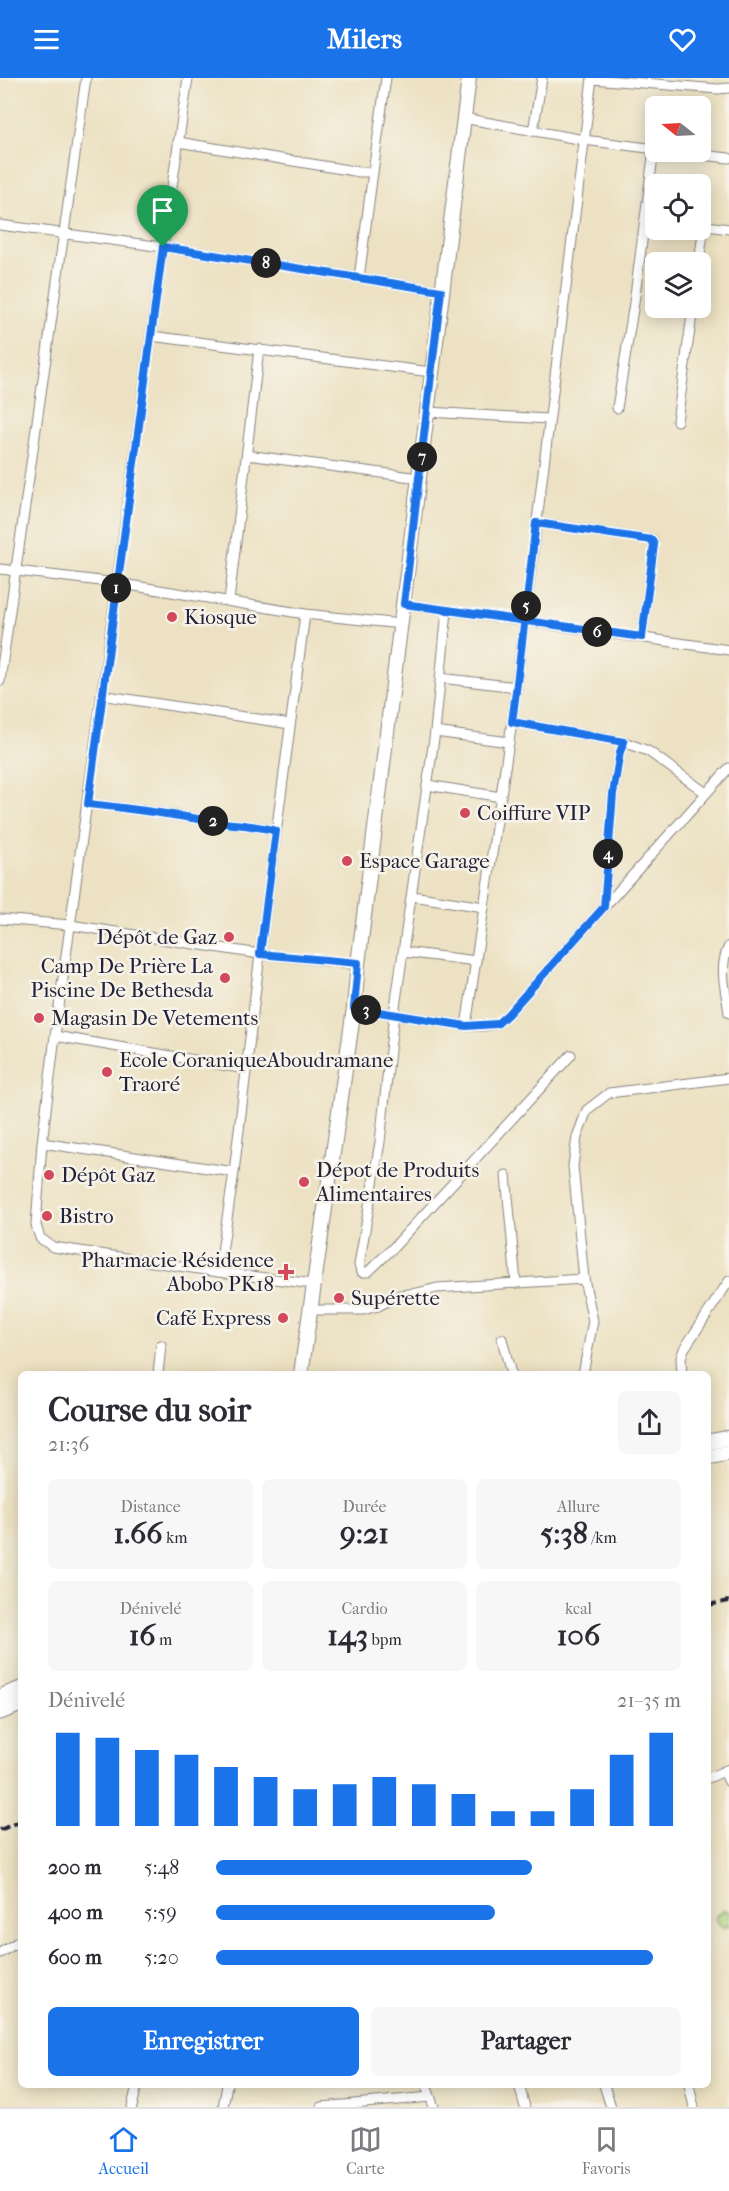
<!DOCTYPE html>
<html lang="fr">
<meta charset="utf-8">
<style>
body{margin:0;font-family:"IM FELL French Canon",serif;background:#f7f7f7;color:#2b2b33;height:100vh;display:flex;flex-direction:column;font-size:22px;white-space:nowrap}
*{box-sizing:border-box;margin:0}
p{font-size:20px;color:#7c7c81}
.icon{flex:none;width:33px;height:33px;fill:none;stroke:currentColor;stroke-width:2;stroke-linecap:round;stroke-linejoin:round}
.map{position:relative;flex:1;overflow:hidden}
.side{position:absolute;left:18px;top:1293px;width:693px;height:717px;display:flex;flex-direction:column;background:#fff;border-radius:9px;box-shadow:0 3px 15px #0003}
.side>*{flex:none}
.needle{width:39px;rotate:288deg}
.buttons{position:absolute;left:645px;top:18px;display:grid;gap:12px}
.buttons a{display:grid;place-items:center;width:66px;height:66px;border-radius:9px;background:#fff;box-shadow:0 3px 15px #0003;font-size:30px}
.pin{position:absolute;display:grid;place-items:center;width:51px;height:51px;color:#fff;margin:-62px -26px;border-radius:50% 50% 50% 0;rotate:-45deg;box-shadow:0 0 6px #0007}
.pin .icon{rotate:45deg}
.km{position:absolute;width:30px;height:30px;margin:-15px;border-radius:50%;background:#222;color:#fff;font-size:16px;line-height:30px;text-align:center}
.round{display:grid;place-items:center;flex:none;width:63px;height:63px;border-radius:9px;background:#f7f7f7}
.overview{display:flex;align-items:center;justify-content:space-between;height:102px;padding:0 30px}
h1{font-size:33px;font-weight:700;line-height:45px}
.figures{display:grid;grid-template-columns:repeat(3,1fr);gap:9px;height:102px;padding:6px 30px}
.figures div{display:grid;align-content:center;border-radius:9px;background:#f7f7f7;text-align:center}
.figures b{font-size:30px;font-weight:700}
.figures small{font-size:16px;font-weight:400}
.figures p{font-size:16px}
.chart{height:168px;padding:12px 30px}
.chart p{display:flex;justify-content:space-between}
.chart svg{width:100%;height:108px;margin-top:6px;stroke:#1a73e8;stroke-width:6}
.action{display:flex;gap:12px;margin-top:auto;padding:12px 30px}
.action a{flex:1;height:69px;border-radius:9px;background:#1a73e8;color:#fff;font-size:24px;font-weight:700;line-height:69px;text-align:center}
.action a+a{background:#f7f7f7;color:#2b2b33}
ul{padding:0 30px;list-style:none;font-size:20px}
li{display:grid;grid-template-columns:96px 72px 1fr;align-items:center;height:45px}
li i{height:15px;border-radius:8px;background:#1a73e8}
header{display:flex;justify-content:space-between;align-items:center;height:78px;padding:0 30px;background:#1a73e8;color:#fff;font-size:27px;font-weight:700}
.tab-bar{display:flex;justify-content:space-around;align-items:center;height:84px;border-top:2px solid #e1e1e2;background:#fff;font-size:16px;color:#7c7c81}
.tab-bar a{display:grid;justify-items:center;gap:3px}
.tab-bar .current{color:#1a73e8}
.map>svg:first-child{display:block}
.green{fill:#b3d882;stroke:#6a7d5e;stroke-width:1.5}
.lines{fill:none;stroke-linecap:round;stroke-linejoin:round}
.street-casing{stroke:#87827e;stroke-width:11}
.secondary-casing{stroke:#87827e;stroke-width:16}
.primary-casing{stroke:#87827e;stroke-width:17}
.street{stroke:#fff;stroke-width:9}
.secondary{stroke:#fff;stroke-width:14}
.primary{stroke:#fff;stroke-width:15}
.rail{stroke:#22223b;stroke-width:4;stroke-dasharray:9 4.5;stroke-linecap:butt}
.route-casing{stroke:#fff;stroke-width:12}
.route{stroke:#1a73e8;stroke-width:8}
.poi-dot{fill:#d1495b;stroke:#f7f3e8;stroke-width:2}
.labels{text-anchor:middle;stroke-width:5;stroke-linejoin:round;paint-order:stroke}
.poi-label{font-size:21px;fill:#22223b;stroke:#f7f3e8;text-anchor:start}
</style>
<header><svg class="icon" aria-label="menu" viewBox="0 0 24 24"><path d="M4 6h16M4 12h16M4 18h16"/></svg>Milers<svg class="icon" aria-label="heart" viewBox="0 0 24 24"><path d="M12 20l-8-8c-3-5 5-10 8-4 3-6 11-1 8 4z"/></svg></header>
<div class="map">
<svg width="729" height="2029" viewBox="0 0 729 2029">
<rect width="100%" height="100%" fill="#f7f3e8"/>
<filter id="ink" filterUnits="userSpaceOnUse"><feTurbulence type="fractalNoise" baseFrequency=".0167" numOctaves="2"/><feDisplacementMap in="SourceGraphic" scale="12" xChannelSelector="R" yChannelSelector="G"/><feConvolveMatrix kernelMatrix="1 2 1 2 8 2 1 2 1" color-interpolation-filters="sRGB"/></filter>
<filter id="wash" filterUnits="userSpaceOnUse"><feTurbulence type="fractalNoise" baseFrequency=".008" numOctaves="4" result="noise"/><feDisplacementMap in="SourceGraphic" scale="24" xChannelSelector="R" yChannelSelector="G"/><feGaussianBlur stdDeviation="1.35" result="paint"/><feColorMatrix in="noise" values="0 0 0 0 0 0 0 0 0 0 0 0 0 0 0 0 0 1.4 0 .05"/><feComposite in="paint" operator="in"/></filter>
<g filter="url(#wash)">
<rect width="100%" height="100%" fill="#ece1c2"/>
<polygon class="green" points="724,1832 729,1834 729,1848 723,1849 716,1843 716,1837"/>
</g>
<g filter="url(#ink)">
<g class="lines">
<g class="street-casing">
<g id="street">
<polyline points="188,0 163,169 55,958 42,1065 36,1147 40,1160 53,1169 219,1194 313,1206"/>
<polyline points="592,1 718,11 729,10"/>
<polyline points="463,40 584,62 656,71"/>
<polyline points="533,53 542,0"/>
<polyline points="178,64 360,94 373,94 386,0"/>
<polyline points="676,74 729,80"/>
<polyline points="0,147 163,169 441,213"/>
<polyline points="700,147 729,151"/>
<polyline points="699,184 704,148"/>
<polyline points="359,200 373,94"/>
<polyline points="151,258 431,294"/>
<polyline points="617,330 634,225 654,71"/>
<polyline points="428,334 548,341"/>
<polyline points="677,343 693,230"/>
<polyline points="247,377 419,400"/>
<polyline points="536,445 653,462 654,467 642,559"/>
<polyline points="0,491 117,505 305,536 401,546"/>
<polyline points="229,523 259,271"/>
<polyline points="404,526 729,572"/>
<polyline points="447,533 435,654 394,936 380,1064 359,1187 362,1194 368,1194 393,1170 571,977"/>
<polyline points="440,600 517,609"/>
<polyline points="0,603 86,0"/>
<polyline points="101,617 290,646"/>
<polyline points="512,644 624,664"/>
<polyline points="435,654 509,664"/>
<polyline points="427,707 501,719"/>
<path d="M88,726C131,730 174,737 217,744C237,747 256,747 276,753"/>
<polyline points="412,818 484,829"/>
<polyline points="604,829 613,716 620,674 624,664 648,673 706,715"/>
<polyline points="0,841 70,847 260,876 358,886"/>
<path d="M729,868C718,889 726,913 729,935"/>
<polyline points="404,874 476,883"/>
<polyline points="354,930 466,948 483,948 497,946 508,936 729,690"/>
<polyline points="466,948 512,644 592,0"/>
<polyline points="55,958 246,991"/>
<polyline points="42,1065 234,1094"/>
<polyline points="506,1097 516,1205"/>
<polyline points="219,1194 234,1094 260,876 305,536"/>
<polyline points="310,1232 363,1232 378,1228 400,1217 417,1215 437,1210 584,1201"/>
<polyline points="502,1261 511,1296"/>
<polyline points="158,1296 161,1267"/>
<polyline points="583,1296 593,1243 584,1201 573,1088 577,1059 587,1032 609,1015 729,1000"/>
<polyline points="682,1296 681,1280 684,1271 729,1203"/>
<polyline points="724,1693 729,1704"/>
<polyline points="708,1700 729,1691"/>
<polyline points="0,1875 21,1862"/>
<polyline points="426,2007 434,2029"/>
<polyline points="519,2007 525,2029"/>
<polyline points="604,2007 611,2029"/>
<polyline points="689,2007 694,2029"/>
<polyline points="132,2029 137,2007"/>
<polyline points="223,2029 227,2007"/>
<polyline points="321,2029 430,2019"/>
</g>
</g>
<g class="secondary-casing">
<polyline id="secondary" points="301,1296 354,930 358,886 469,0"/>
</g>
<g class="primary-casing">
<g id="primary">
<polyline points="708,1364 729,1360"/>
<polyline points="708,1379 729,1375"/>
<polyline points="0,1619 21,1611"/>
<polyline points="0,1634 21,1626"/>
</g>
</g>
<use href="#street" class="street"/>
<use href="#secondary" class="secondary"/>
<use href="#primary" class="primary"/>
<g class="rail">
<polyline points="708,1527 729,1523"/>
<polyline points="0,1752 21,1743"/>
</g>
</g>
</g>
<g class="lines" filter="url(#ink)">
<g class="route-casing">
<path id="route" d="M163,169L88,726C131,730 174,737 217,744C237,747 256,747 276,753L260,876L358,885L354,930L466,948L497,946L508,936L604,829L613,716L620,674L624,664L512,644C521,577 528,511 536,445L652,462L654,467L642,559L404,526L441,213L163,169"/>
</g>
<use href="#route" class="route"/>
</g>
<g class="poi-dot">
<circle cx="172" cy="539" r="6"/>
<circle cx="465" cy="735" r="6"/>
<circle cx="347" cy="783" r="6"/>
<circle cx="229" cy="859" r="6"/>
<circle cx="225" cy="900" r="6"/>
<circle cx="39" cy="940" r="6"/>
<circle cx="107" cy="994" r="6"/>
<circle cx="49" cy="1097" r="6"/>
<circle cx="304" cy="1104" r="6"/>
<circle cx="47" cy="1138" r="6"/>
<path d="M283 1185h6v6h6v6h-6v6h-6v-6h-6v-6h6z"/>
<circle cx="339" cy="1220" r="6"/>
<circle cx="283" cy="1240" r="6"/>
</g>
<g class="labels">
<g class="poi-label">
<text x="184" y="546">Kiosque</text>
<text x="477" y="742">Coiffure VIP</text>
<text x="359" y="790">Espace Garage</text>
<text x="217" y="866" text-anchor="end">Dépôt de Gaz</text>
<text x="213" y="895" text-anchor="end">Camp De Prière La<tspan x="213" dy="24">Piscine De Bethesda</tspan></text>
<text x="51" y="947">Magasin De Vetements</text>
<text x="119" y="989">Ecole CoraniqueAboudramane<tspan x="119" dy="24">Traoré</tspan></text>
<text x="316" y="1099">Dépot de Produits<tspan x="316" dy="24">Alimentaires</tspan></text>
<text x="61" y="1104">Dépôt Gaz</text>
<text x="59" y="1145">Bistro</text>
<text x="274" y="1189" text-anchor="end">Pharmacie Résidence<tspan x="274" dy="24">Abobo PK18</tspan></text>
<text x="351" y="1227">Supérette</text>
<text x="271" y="1247" text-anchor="end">Café Express</text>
</g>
</g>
</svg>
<div class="buttons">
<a><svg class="needle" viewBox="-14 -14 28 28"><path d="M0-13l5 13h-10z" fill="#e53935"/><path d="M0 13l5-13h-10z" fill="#7c7c81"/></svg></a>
<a><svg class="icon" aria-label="locate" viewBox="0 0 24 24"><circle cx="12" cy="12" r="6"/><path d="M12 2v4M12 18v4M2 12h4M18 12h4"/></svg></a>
<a><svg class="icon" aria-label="layers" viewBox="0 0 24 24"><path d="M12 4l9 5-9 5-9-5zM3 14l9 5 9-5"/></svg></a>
</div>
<div class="pin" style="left:163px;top:169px;background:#1e9e55"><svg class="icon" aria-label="arrive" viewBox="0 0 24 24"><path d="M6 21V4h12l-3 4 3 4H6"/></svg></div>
<b class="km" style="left:116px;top:510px">1</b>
<b class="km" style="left:213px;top:743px">2</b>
<b class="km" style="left:366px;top:932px">3</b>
<b class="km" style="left:608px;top:776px">4</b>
<b class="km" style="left:526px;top:528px">5</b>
<b class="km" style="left:597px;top:554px">6</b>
<b class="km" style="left:422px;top:379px">7</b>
<b class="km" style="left:266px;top:185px">8</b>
<section class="side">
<div class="overview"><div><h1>Course du soir</h1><p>21:36</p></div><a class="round"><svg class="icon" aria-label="share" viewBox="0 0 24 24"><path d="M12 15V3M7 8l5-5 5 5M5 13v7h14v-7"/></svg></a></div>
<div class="figures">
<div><p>Distance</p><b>1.66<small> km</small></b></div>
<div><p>Durée</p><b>9:21</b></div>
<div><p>Allure</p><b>5:38<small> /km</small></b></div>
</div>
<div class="figures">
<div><p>Dénivelé</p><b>16<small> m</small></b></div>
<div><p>Cardio</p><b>143<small> bpm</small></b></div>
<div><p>kcal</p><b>106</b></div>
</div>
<div class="chart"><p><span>Dénivelé</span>21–35 m</p>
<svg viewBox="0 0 160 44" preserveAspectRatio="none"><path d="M5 44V6M15 44V8M25 44V13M35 44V15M45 44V20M55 44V24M65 44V29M75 44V27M85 44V24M95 44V27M105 44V31M115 44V38M125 44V38M135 44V29M145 44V15M155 44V6"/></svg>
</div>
<ul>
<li><b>200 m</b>5:48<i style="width:68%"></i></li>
<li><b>400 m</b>5:59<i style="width:60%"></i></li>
<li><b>600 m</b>5:20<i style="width:94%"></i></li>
</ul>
<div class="action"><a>Enregistrer</a><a>Partager</a></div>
</section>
</div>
<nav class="tab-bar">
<a class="current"><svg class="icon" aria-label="home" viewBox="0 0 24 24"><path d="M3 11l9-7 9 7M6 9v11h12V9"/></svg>Accueil</a>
<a><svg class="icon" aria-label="map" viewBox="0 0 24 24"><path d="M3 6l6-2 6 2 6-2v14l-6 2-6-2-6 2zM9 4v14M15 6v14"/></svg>Carte</a>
<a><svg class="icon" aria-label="saved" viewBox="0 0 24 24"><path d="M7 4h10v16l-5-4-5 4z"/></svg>Favoris</a>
</nav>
